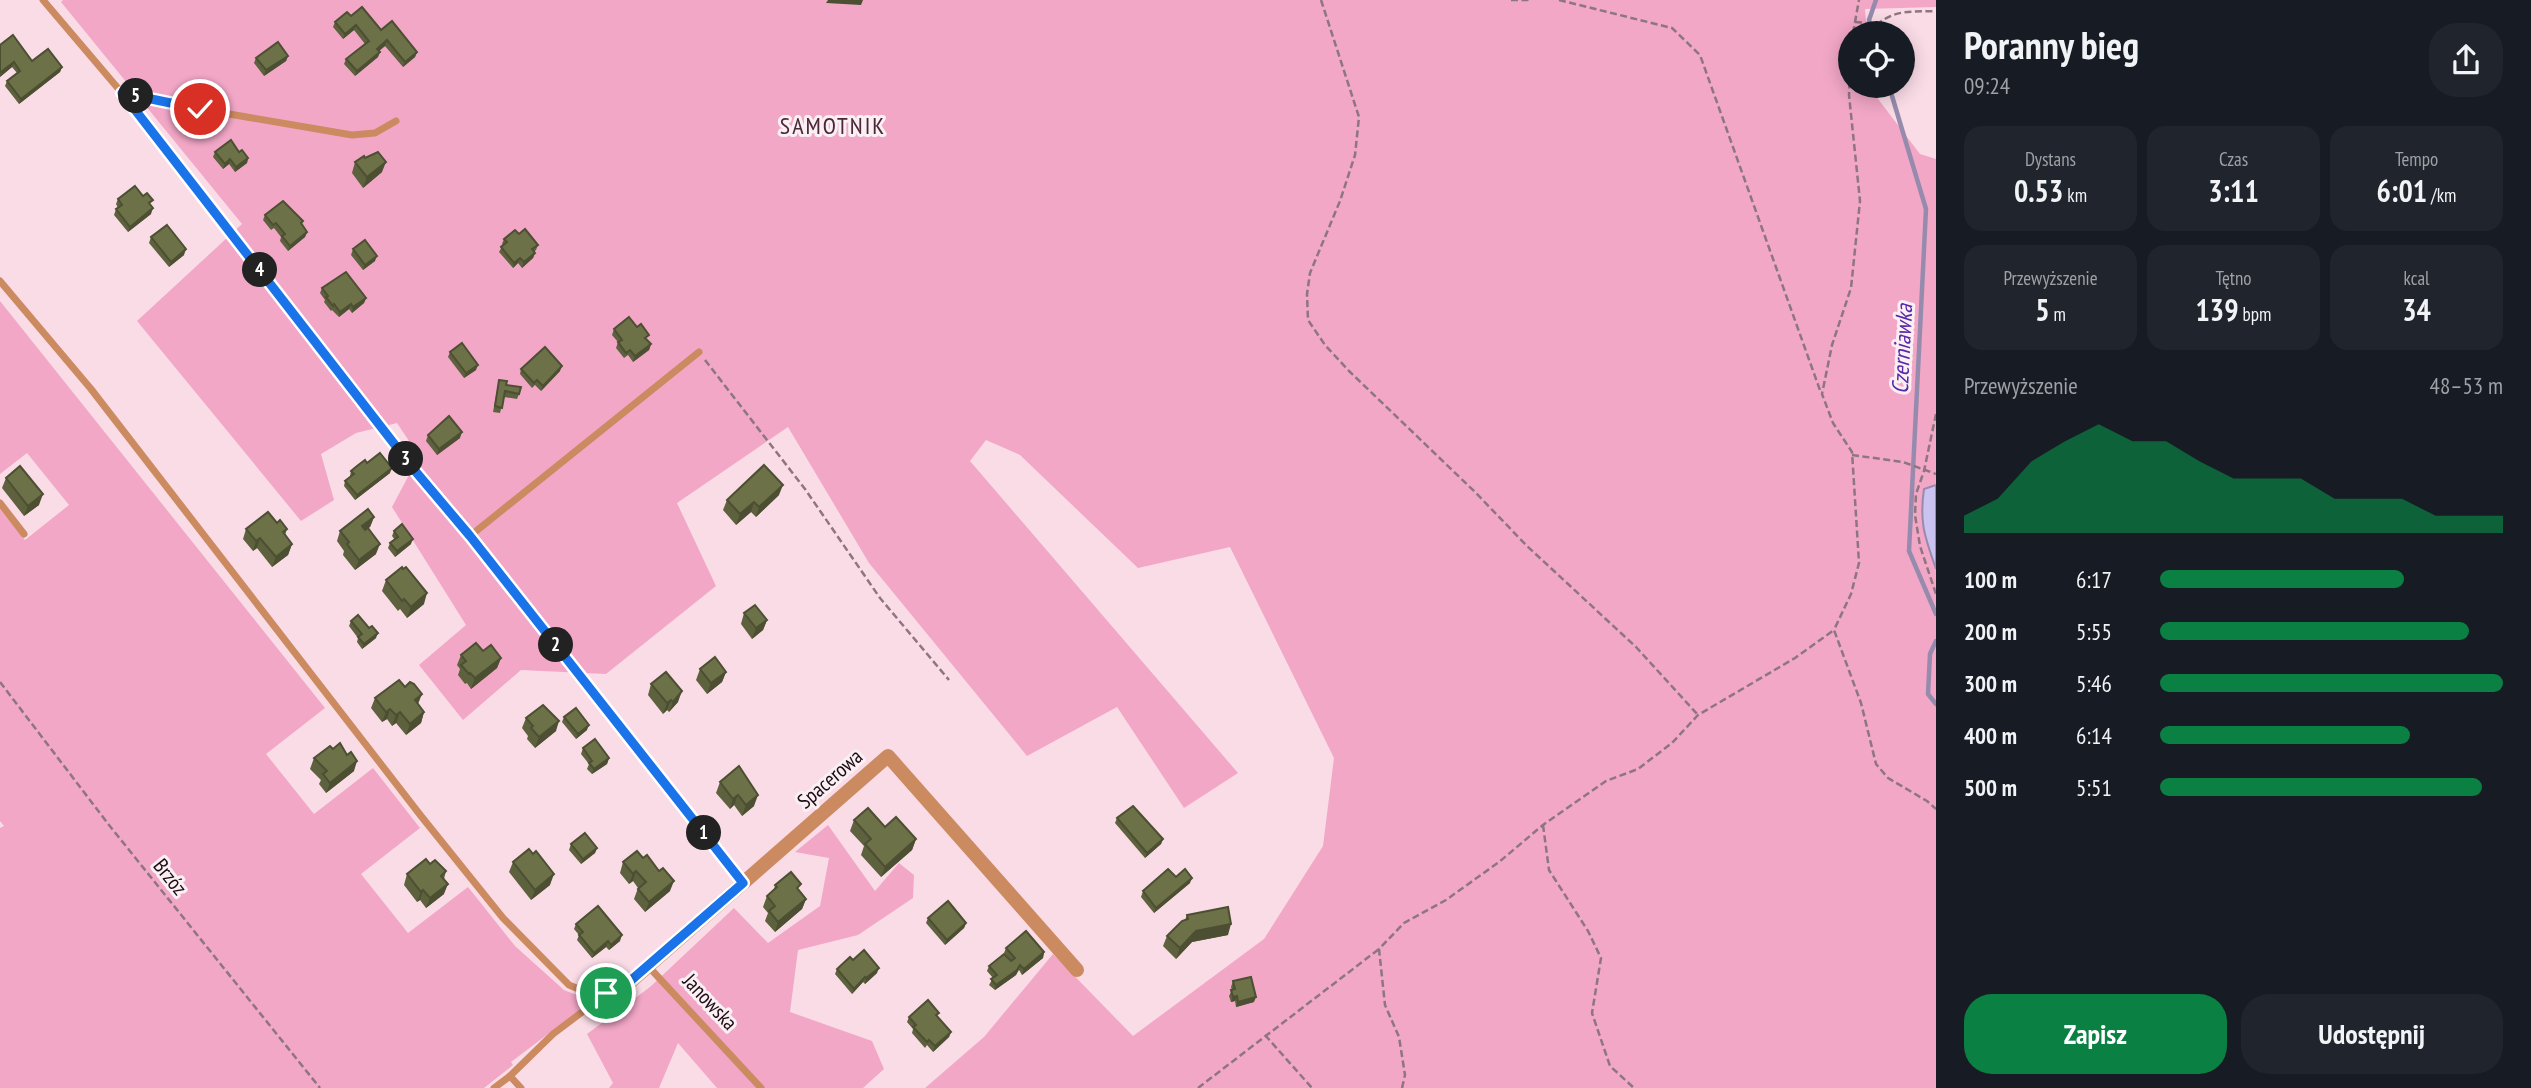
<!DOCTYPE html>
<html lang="pl">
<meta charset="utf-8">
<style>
body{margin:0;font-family:"PT Sans Narrow",sans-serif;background:#20242c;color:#f1f3f6;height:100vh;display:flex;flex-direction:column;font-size:26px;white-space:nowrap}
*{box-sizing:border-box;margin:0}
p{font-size:23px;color:#9ea1a6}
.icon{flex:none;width:38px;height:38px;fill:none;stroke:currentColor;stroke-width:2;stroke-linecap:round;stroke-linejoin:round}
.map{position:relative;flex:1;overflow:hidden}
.side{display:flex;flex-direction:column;background:#171b24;width:595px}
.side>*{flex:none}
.fabs{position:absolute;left:1838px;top:21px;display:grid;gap:14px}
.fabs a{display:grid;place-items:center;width:77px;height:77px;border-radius:50%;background:#171b24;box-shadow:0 4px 18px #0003;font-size:35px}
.pin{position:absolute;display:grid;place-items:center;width:60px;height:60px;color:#fff;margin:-30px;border:4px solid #fff;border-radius:50%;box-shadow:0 2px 7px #0007}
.km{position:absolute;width:35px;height:35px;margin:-18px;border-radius:50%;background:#222;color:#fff;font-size:19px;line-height:35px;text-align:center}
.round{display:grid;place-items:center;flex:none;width:74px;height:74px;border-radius:28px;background:#20242c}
.summary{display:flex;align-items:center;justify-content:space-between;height:119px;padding:0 28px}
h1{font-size:38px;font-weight:700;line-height:52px}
.figures{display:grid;grid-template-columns:repeat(3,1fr);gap:10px;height:119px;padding:7px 28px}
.figures div{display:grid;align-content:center;border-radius:18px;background:#20242c;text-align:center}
.figures b{font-size:30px;font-weight:700}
.figures small{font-size:19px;font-weight:400}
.figures p{font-size:19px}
.chart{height:196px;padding:14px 28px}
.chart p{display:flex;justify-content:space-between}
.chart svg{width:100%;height:126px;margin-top:7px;fill:#0b8043;opacity:.7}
.primary-button{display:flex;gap:14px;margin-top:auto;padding:14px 28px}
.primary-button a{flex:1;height:80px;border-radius:28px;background:#0b8043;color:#fff;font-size:28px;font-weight:700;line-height:80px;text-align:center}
.primary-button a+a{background:#20242c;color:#f1f3f6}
ul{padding:0 28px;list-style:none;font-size:23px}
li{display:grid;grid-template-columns:112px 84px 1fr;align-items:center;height:52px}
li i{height:18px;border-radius:9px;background:#0b8043}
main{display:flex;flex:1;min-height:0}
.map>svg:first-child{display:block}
.green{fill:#f2a7c7}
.water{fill:#cac2ef;stroke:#968bad;stroke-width:2}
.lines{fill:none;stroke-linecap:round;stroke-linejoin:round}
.stream{stroke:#968bad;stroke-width:4.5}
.path{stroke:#8d767f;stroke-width:2.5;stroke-dasharray:7 3.5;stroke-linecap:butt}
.lane{stroke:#cc8a61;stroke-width:7}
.street{stroke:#cc8a61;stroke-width:14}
.wall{fill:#5e613e}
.shaded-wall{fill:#4c4f32}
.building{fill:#6d7148;stroke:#4c4f32;stroke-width:2}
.route-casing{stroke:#fff;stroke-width:14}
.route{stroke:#1a73e8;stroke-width:9}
.labels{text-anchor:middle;stroke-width:6;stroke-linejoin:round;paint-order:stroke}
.street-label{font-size:21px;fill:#1b0b12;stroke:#faeff3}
.water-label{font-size:23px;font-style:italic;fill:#5629a8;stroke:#faeff3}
.quarter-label{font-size:24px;letter-spacing:2px;fill:#4c2737;stroke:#faeff3}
</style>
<main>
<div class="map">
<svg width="1936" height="1088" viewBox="0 0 1936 1088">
<rect width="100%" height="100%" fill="#fadce7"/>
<g class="green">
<polygon points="63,0 1936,0 1936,7 1865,9 1867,33 1850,33 1850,86 1871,86 1872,91 1920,154 1936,159 1936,1088 925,1088 984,1037 1053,954 1133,1036 1264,939 1323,846 1334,758 1230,547 1138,568 1020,455 986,440 970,461 1238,773 1184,808 1117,707 1027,756 869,563 788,427 677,503 716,586 606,674 521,670 463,720 419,665 466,625 392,507 419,456 397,423 356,433 321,454 334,500 301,521 137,321 242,224 61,2"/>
<polygon points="0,301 325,708 266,754 314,814 373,768 420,828 361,874 408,933 468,887 515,946 564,990 574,994 597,997 511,1062 513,1065 484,1088 0,1088 0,828 4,826 0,821 0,509 25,540 69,505 27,453 0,474"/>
<polygon points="828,825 875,891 899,863 914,875 913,898 858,935 798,950 790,1012 872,1041 884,1069 863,1088 717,1088 678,1043 659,1088 609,1088 613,1083 587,1034 650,987 734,908 768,943 820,906 829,858 795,852"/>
</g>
<path class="water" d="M1936,485V569C1925,537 1919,523 1924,489Z"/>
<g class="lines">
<g class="stream">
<polyline points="1873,33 1869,20 1876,0"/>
<polyline points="1889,86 1926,209 1909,551 1936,614"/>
<polyline points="1936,641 1930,654 1928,694 1936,704"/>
</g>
<g class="path">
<polyline points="1321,0 1359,117 1355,155 1340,201 1310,273 1307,294 1308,320 1325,345 1349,371 1475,492 1527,546 1636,647 1698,715"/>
<polyline points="1511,0 1531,0"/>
<polyline points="1559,0 1672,28 1700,55 1821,393"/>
<path d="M1855,22L1878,24C1895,9 1914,12 1936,11"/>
<polyline points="1853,33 1859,0"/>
<polyline points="1850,71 1849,95 1860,201 1851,288 1832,345 1822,394 1833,423 1852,452 1859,563 1851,594 1834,630 1861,703 1876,764 1888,778 1927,801 1936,809"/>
<polyline points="705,360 805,489 880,598 949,680"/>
<polyline points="1936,414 1924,471 1916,494 1915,515 1920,546 1936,594"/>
<polyline points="1852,455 1903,462 1936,474"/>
<polyline points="0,682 109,825 320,1088"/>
<polyline points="1543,825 1549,870 1588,931 1601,958 1592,1013 1610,1066 1634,1088"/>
<polyline points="1265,1035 1312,1088"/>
<polyline points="1198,1088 1379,949"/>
<polyline points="1402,1088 1405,1075 1399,1037 1385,1005 1379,949 1404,923 1446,900 1499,862 1543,825 1606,781 1638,769 1672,743 1698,715 1795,658 1834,630"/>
</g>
<g class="lane">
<polyline points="43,0 122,93 416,472 470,536 742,883"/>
<polyline points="123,94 200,109 352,135 375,133 396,121"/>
<polyline points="0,281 91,389 421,816 503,918 569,985 586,992 605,993"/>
<polyline points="0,503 24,534"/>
<polyline points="470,536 699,352"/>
<polyline points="648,966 761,1088"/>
<polyline points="510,1076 521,1088"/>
<polyline points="494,1088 510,1076 553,1034 606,994"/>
</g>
<polyline class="street" points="606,993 630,982 888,756 1077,970"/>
</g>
<g class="wall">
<polygon points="351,16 381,30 417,52 415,57 403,67 385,46 379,51 378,57 355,76 344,64 346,59 365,44 354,30 343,39 333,27 335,22"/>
<polygon points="0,45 32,61 62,67 60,72 19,104 5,86 7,81 17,73 12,67 0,77"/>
<polygon points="288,56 286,61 264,76 254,63 256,58"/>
<polygon points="215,152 239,152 248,158 247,163 235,172 229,164 223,169 213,157"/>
<polygon points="355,162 382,172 363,188 352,173"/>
<polygon points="118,199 150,206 151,214 128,232 114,215 116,209 118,208 116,204"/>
<polygon points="265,215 302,225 307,232 305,237 288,251 280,241 281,237 274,228 271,230 263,220"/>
<polygon points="519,234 538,245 536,250 534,252 535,253 533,258 522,268 518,263 513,268 499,252 503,245 502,244 504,239"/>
<polygon points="151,237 184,255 169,267 149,243"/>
<polygon points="353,249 375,261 363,270 351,255"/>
<polygon points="322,288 366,298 364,303 352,313 349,309 339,317 332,310 331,311 324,302 325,300 320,293"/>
<polygon points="614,329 647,340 651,344 649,350 633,362 628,355 624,358 616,348 618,342 612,335"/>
<polygon points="450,352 476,370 464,378 448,357"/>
<polygon points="521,369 560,371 541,391 535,385 532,388 520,374"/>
<polygon points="499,380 519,394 517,399 504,397 500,413 493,412"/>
<polygon points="428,435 460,438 437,455 426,441"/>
<polygon points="367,463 390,473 355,500 344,486 345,481 350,477 350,476 351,471"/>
<polygon points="6,478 39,505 24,516 2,488"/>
<polygon points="779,495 756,517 751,512 736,525 723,510 727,500"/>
<polygon points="374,517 370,527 368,528 376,554 355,570 343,555 344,551 337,541 340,531"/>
<polygon points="246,529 287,529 285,535 292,544 288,555 272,567 257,548 253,551 243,539"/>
<polygon points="394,531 411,544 395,557 388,548 390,543 395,540 392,536"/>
<polygon points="386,580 424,604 407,618 400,609 398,611 382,591"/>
<polygon points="744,613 767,620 763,630 752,639 741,624"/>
<polygon points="351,621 376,638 362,649 357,642 358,638 349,626"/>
<polygon points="483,651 501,658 497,668 471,689 467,683 465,684 458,675 460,669 457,665 461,655"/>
<polygon points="700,669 726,672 722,682 707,694 696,680"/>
<polygon points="651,684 678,702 669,712 667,710 663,714 648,695"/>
<polygon points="375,698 418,705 424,712 421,723 406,735 396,723 392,726 387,719 382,722 371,708"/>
<polygon points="564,717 587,730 576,739 562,722"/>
<polygon points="526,718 556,731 535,748 527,739 528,736 522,728"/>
<polygon points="583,748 609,758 607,764 592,774 587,769 589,764 581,754"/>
<polygon points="314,758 354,771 326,793 319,784 321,780 310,769"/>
<polygon points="720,782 754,806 742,816 734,805 730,809 716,793"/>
<polygon points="1117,818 1163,839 1161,844 1145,858 1115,823"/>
<polygon points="854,820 885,827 916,839 912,850 881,877 861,855 864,846 850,831"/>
<polygon points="571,844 597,848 595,853 581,864 569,850"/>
<polygon points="513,862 550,885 531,900 509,872"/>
<polygon points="623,862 670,891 645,912 634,899 638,888 633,881 629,884 620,873"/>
<polygon points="430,864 446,871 444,879 444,894 426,908 420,900 417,902 404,885 407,874"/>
<polygon points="1176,877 1190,883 1154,913 1141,897 1143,891"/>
<polygon points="775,885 799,890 806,899 802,909 775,932 765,921 768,913 763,907 767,896 774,890"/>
<polygon points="1187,915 1228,935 1192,942 1176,959 1163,946 1167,936 1185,920"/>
<polygon points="928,918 966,923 964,928 945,945 926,923"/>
<polygon points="576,924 620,941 609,950 606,947 592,958 577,940 579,935 574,929"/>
<polygon points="1006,948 1044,952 1043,958 1022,975 1019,970 1016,975 995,990 989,985 993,978 987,971 989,966 1011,961 1004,953"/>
<polygon points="853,960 877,973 865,984 863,982 852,994 835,974 837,969"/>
<polygon points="1233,981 1254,1002 1236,1007 1235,1001 1231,1002 1229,996 1232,990 1231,987"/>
<polygon points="939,1013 937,1016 951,1032 949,1037 933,1052 927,1045 925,1048 912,1033 913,1029 907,1022 909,1017"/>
</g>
<g class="shaded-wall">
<polygon points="828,0 863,0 861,5 826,3"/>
<polygon points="356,25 354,30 343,39 345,34"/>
<polygon points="387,40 385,46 375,54 377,49"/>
<polygon points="380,52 378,57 355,76 357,71"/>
<polygon points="417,52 415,57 403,67 405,62"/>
<polygon points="288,56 286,61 264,76 266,70"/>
<polygon points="14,62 12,67 0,77 1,72"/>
<polygon points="62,67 60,72 19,104 21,99"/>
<polygon points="248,158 247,163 235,172 236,167"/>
<polygon points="230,159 229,164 223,169 225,164"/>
<polygon points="386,162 382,172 363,188 367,177"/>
<polygon points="153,208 151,214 128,232 130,227"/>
<polygon points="307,232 305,237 288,251 290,246"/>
<polygon points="186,249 184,255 169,267 171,262"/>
<polygon points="535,253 533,258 522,268 524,262"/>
<polygon points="377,256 375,261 363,270 365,265"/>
<polygon points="520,258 518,263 513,268 514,263"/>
<polygon points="366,298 364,303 352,313 353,307"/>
<polygon points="351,304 349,309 339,317 340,312"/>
<polygon points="651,344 649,350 633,362 635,356"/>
<polygon points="478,365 476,370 464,378 466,373"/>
<polygon points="562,366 560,371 541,391 543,386"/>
<polygon points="462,432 460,438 437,455 439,449"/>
<polygon points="392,468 390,473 355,500 357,495"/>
<polygon points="783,485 779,495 756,517 759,507"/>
<polygon points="43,494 39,505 24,516 28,506"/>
<polygon points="754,502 751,512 736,525 740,514"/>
<polygon points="374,517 370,527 358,536 362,526"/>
<polygon points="260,538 257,548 253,551 256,541"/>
<polygon points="413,539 411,544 395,557 397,551"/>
<polygon points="292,544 288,555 272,567 276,557"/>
<polygon points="380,544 376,554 355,570 359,560"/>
<polygon points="427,593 424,604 407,618 411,607"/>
<polygon points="767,620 763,630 752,639 756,628"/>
<polygon points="378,633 376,638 362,649 364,644"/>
<polygon points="501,658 497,668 471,689 475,678"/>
<polygon points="726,672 722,682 707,694 711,683"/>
<polygon points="682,691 678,702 669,712 673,702"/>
<polygon points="422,694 418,704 415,700"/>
<polygon points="671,700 667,710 663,714 667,703"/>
<polygon points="390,709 387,719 382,722 386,712"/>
<polygon points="400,712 396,723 392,726 396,715"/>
<polygon points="424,712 421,723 406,735 410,724"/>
<polygon points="559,721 556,731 535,748 539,737"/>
<polygon points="589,725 587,730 576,739 578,734"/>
<polygon points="609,758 607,764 592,774 594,769"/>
<polygon points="357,761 354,771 326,793 330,783"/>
<polygon points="738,795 734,805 730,809 733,799"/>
<polygon points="758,795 754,806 742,816 746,805"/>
<polygon points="916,839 912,850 881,877 885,867"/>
<polygon points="1163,839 1161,844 1145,858 1147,853"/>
<polygon points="597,848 595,853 581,864 583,859"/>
<polygon points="636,871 633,881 629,884 633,874"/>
<polygon points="554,874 550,885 531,900 535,890"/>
<polygon points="1192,878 1190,883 1154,913 1156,908"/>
<polygon points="674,881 670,891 645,912 649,902"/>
<polygon points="448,884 444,894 426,908 430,898"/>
<polygon points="423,890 420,900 417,902 421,892"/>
<polygon points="806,899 802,909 775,932 778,922"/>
<polygon points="966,923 964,928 945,945 947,940"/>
<polygon points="1231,924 1228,935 1192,942 1176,959 1180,948 1196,931"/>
<polygon points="622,935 620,941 609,950 611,945"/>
<polygon points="608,941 606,947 592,958 594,953"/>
<polygon points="1044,952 1043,958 1022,975 1024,969"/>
<polygon points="1020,965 1016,975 995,990 996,985"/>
<polygon points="879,968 877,973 865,984 866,978"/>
<polygon points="865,977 863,982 852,994 854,989"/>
<polygon points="1237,996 1235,1001 1231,1002 1233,997"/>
<polygon points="1256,997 1254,1002 1236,1007 1238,1002"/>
<polygon points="951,1032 949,1037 933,1052 935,1046"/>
</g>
<g class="building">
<polygon points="362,7 381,30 392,21 417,52 405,62 387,40 377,49 380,52 357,71 346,59 369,41 356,25 345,34 335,22 347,12 351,16"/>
<polygon points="13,35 32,61 48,49 62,67 21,99 7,81 20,71 14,62 1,72 0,72 0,45"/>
<polygon points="278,42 288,56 266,70 256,58"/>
<polygon points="231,140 239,152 242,150 248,158 236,167 230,159 225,164 215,152"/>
<polygon points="378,152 386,162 367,177 355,162 364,156 365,158"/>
<polygon points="135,186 143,196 147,193 153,200 149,203 153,208 130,227 116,209 122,205 118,199"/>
<polygon points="283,201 303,221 301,223 307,232 290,246 282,236 285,234 276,223 273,225 265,215"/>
<polygon points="167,225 186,249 171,262 151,237"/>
<polygon points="525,229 538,245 532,249 535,253 524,262 520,258 514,263 501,247 507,242 504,239 515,230 519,234"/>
<polygon points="365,240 377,256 365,265 353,249"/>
<polygon points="346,272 366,298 353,307 351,304 340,312 334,304 333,306 326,297 328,296 322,288"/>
<polygon points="629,317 637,327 641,324 649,335 645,338 651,344 635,356 630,350 626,353 618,342 622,340 614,329"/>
<polygon points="462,343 478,365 466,373 450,352"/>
<polygon points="545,347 562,366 543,386 537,380 534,383 521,369"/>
<polygon points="499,380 507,381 506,385 521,387 519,394 505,391 502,408 495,406"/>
<polygon points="449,416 462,432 439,449 428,435"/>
<polygon points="380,453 392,468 357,495 345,481 354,474 351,471 357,466 365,460 367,463"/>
<polygon points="764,465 783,485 759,507 754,502 740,514 727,500"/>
<polygon points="20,466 43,494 28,506 6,478"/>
<polygon points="368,509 374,517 362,526 365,530 368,528 380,544 359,560 347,544 349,542 340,531"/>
<polygon points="268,512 277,523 280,520 287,529 283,532 292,544 276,557 260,538 256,541 246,529"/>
<polygon points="402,524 413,539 397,551 390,543 398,537 394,531"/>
<polygon points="402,567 403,569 406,567 427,593 411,607 404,599 402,601 386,580"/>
<polygon points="755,605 767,620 756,628 744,613"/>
<polygon points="358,615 369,628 372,626 378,633 364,644 358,637 362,634 351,621"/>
<polygon points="476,643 483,651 491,645 501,658 475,678 470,673 469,674 461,665 466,661 461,655"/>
<polygon points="715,657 726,672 711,683 700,669"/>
<polygon points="666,672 682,691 673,702 671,700 667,703 651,684"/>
<polygon points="399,680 405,687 410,682 414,684 422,694 415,700 424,712 410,724 400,712 396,715 390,709 386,712 375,698"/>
<polygon points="543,705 559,721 539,737 531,728 533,726 526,718"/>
<polygon points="576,708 589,725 578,734 564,717"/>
<polygon points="595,739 609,758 594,769 589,763 592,761 583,748"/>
<polygon points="340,743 347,755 351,752 357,761 330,783 323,774 327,771 314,758 330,746 333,749"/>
<polygon points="739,766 758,795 746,805 738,795 733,799 720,782"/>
<polygon points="1133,806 1163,839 1147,853 1117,818"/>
<polygon points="868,808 885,827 896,817 916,839 885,867 865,844 871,839 854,820"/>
<polygon points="585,833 597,848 583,859 571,844"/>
<polygon points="529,849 533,854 536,851 554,874 535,890 513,862"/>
<polygon points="637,851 643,858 647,855 659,871 663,868 674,881 649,902 638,889 646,882 636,871 633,874 623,862"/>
<polygon points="426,859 430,864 435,860 446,871 441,876 448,884 430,898 423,890 421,892 407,874"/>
<polygon points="1168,869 1176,877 1185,869 1192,878 1156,908 1143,891"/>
<polygon points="791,872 801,884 797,888 806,899 778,922 769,911 775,906 767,896 777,887 775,885"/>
<polygon points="948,901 966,923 947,940 928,918"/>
<polygon points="598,906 622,935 611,945 608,941 594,953 579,935 583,932 576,924"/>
<polygon points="1228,907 1231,924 1196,931 1180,948 1167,936 1182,921 1188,919 1187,915"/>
<polygon points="1026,931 1044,952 1024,969 1020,965 1017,970 996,985 991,979 997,975 989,966 1004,954 1011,961 1015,958 1006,948"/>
<polygon points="864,950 879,968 866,978 865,977 854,989 837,969 850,957 853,960"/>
<polygon points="1251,977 1256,997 1238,1002 1237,996 1233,997 1231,990 1235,989 1233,981"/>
<polygon points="928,1000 939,1013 936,1015 951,1032 935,1046 929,1040 927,1042 913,1027 916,1025 909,1017"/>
</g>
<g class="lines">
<g class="route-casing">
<polyline id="route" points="200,109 122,93 416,472 470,536 743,883 629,982 606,993"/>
</g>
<use href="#route" class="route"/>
</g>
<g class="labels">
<g class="street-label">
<text transform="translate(830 779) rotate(-41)" y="7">Spacerowa</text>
<text transform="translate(170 877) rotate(51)" y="7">Brzóz</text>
<text transform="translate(710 1002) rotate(47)" y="7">Janowska</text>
</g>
<g class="water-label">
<text transform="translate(1902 349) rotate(-87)" y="8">Czerniawka</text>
</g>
<g class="quarter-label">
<text x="833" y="134">SAMOTNIK</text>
</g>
</g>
</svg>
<div class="fabs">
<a><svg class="icon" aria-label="locate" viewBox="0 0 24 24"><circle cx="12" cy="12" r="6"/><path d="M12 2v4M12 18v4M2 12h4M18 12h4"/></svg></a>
</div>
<div class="pin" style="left:606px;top:993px;background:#1e9e55"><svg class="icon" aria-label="arrive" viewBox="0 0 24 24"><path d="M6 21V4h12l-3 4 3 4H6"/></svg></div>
<div class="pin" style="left:200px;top:109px;background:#d93025"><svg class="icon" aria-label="check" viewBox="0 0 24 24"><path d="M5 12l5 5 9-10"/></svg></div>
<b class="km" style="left:704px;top:833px">1</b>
<b class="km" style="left:556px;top:645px">2</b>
<b class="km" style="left:406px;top:459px">3</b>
<b class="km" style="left:260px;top:270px">4</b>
<b class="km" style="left:136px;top:96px">5</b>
</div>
<section class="side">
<div class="summary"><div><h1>Poranny bieg</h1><p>09:24</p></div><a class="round"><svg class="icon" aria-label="share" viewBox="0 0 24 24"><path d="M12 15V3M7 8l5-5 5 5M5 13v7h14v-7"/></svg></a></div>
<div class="figures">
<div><p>Dystans</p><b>0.53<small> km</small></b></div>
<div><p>Czas</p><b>3:11</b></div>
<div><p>Tempo</p><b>6:01<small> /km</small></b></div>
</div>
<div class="figures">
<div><p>Przewyższenie</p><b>5<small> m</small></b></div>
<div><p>Tętno</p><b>139<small> bpm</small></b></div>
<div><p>kcal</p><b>34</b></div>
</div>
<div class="chart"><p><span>Przewyższenie</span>48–53 m</p>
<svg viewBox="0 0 160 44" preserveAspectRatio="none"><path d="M0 44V38L10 32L20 19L30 12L40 6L50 12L60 12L70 19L80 25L90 25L100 25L110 32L120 32L130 32L140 38L150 38L160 38V44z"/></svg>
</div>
<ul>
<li><b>100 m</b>6:17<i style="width:71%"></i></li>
<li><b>200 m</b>5:55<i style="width:90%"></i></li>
<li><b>300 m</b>5:46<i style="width:100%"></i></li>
<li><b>400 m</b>6:14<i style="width:73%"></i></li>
<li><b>500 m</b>5:51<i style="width:94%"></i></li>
</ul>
<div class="primary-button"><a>Zapisz</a><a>Udostępnij</a></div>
</section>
</main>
